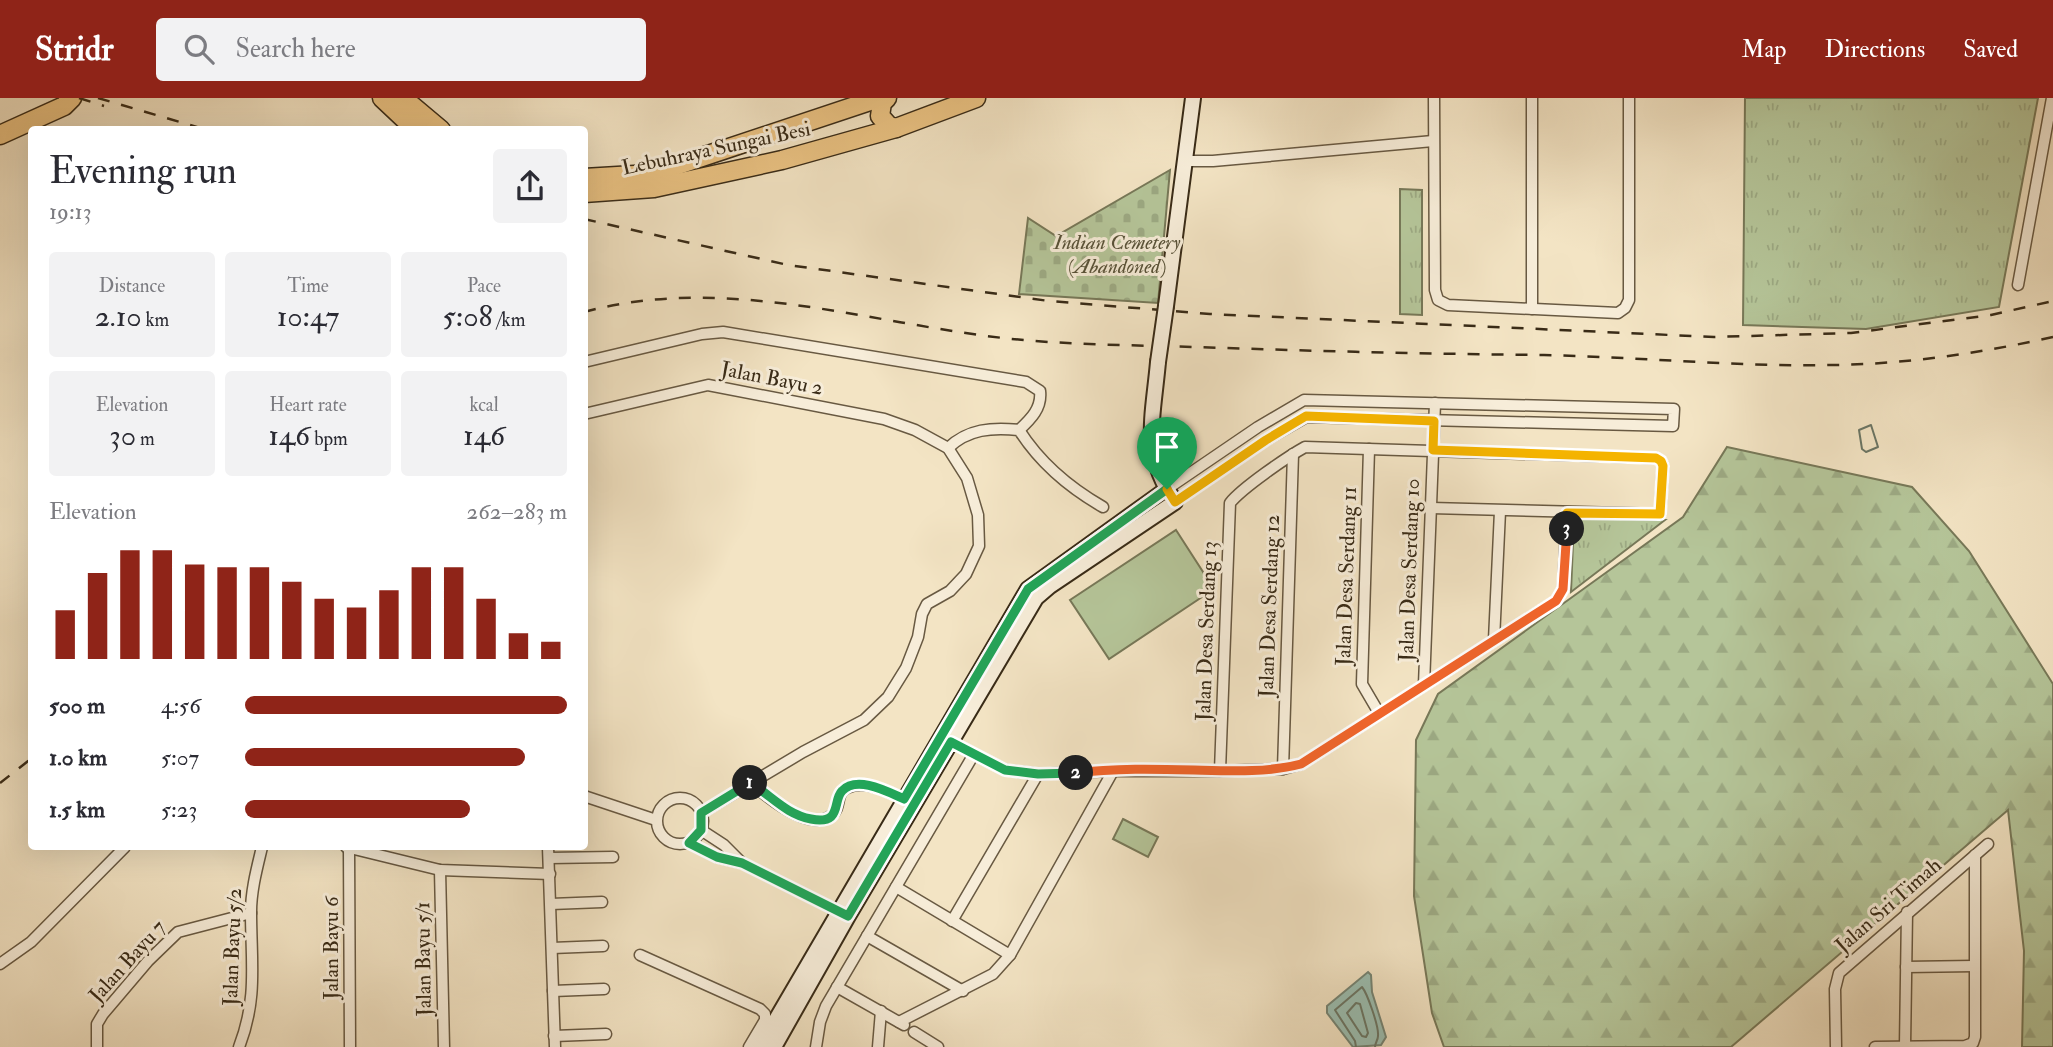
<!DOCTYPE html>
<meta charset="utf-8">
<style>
body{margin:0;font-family:"IM FELL Double Pica",serif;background:#f2f2f3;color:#2b2b33;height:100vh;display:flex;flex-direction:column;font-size:26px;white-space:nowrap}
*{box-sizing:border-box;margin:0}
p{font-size:23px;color:#7c7c81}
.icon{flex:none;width:38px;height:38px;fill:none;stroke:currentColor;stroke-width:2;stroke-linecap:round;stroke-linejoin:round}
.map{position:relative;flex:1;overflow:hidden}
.panel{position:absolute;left:28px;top:28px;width:560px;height:724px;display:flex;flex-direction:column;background:#fff;border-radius:7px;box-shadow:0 7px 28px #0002}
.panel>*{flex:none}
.pin{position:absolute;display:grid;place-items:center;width:60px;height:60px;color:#fff;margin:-72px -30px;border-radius:50% 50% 50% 0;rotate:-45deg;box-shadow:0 0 7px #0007}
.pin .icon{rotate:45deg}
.km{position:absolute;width:35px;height:35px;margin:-18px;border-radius:50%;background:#222;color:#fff;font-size:19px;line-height:35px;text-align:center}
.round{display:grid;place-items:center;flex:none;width:74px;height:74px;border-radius:7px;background:#f2f2f3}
.summary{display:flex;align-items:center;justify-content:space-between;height:119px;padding:0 21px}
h1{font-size:38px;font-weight:600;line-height:52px}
.stats{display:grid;grid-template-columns:repeat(3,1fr);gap:10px;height:119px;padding:7px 21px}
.stats div{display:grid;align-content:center;border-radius:7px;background:#f2f2f3;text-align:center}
.stats b{font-size:30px;font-weight:600}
.stats small{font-size:19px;font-weight:400}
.stats p{font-size:19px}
.chart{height:196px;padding:14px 21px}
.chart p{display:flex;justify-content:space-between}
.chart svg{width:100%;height:126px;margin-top:7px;stroke:#8f2418;stroke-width:6}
ul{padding:0 21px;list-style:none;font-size:23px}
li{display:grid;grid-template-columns:112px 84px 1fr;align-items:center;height:52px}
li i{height:18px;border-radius:9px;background:#8f2418}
header{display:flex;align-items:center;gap:42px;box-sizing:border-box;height:98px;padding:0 35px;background:#8f2418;color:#fff}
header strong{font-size:33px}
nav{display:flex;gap:38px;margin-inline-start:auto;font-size:24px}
.search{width:490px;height:63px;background:#f2f2f3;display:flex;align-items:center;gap:18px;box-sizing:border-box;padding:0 24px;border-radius:7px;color:#7c7c81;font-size:26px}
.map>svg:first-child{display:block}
.grass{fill:url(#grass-tufts);stroke:#777858;stroke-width:2}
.forest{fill:url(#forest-firs);stroke:#777858;stroke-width:2}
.cemetery{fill:url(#cemetery-stones);stroke:#777858;stroke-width:2}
.pitch{fill:#b5c599;stroke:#777858;stroke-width:2}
.water{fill:#9bbfb2;stroke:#748474;stroke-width:2}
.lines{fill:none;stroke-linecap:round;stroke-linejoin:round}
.shore{stroke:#6a7564;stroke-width:2}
.street-casing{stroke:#685942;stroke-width:13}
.secondary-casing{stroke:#392b17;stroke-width:18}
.highway-casing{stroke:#392b17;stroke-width:21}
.street{stroke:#f7edd9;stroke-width:10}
.secondary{stroke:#f7edd9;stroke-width:14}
.highway{stroke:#eac282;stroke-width:18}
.rail{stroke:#392b17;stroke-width:2.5;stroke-dasharray:12 12;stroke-linecap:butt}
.secondary-bridge-casing{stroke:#392b17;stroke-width:18;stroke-linecap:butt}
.secondary-bridge{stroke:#f7edd9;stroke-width:14}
.split-1-casing{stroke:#fff;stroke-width:14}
.split-2-casing{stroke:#fff;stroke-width:14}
.split-3-casing{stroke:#fff;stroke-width:14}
.split-4-casing{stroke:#fff;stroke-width:14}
.split-1{stroke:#22a559;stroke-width:9}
.split-2{stroke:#22a559;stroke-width:9}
.split-3{stroke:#f0652b;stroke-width:9}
.split-4{stroke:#f5b400;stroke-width:9}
.labels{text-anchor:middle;stroke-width:6;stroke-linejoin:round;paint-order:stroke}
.street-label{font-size:21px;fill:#392b17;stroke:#f7edd9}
.park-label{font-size:21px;font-style:italic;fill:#585238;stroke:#f7edd9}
</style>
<header>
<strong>Stridr</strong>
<div class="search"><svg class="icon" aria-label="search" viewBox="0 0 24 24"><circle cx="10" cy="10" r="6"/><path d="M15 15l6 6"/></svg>Search here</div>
<nav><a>Map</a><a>Directions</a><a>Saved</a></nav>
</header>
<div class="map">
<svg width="2053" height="949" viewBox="0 0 2053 949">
<defs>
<pattern id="grass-tufts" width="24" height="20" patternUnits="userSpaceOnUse" patternTransform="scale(1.75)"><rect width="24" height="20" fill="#b5c599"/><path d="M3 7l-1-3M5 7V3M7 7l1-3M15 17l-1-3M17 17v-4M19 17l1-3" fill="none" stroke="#9ca983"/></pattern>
<pattern id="forest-firs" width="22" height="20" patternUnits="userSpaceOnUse" patternTransform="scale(1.75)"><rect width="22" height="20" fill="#b5c599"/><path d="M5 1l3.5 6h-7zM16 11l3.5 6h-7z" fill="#9ca983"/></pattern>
<pattern id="cemetery-stones" width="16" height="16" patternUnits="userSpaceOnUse" patternTransform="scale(1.75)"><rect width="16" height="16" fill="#b5c599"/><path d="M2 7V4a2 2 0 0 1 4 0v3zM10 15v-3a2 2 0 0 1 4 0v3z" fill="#9ca983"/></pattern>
</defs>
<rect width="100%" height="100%" fill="#f3e4c4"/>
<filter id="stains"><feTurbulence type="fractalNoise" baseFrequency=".00286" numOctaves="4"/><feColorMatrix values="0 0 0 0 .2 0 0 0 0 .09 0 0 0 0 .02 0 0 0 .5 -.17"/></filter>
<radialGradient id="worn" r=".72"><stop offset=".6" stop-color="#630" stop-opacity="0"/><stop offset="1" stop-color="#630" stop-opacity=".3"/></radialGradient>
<g class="grass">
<polygon points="1745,0 2038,0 1999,209 1866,231 1743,227"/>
<polygon points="1400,91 1422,92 1422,217 1400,216"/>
<polygon points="1574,420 1665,422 1571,494"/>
</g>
<polygon class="forest" points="1727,349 1912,389 1969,453 2053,586 2053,949 2022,949 2024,853 2008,712 1731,949 1444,949 1432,915 1414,798 1416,642 1438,596 1683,419"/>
<polygon class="cemetery" points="1170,72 1158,205 1019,196 1028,120 1056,138"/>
<g class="pitch">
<polygon points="1176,432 1214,491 1109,561 1070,502"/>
<polygon points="1123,721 1158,739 1148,759 1113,741"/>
</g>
<polygon class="water" points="1368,874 1371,877 1372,894 1386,939 1381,947 1353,949 1327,915 1327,908"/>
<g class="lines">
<g class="shore">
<polygon points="1871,327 1878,349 1866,354 1862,351 1859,332"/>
<polygon points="1356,905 1360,906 1368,935 1366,939 1362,938 1347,915"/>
<path d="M1356,949L1355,943L1335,912L1362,889C1367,895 1379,928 1378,938C1378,942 1375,945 1375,949"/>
</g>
<g class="street-casing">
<g id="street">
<polyline points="1434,0 1435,192 1438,202 1448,207 1618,215 1625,210 1629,202 1629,0"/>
<polyline points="1185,63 1213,63 1433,43"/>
<polyline points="2018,187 2052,0"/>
<polyline points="1532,211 1532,0"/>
<path d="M584,264L702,236L723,234L1026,284L1040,293C1042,310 1031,321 1019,332"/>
<polyline points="584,316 708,287 884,321 915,332 948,350 967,380 978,417 979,448 966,476 950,493 927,506 922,516 918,539 906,570 888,599 864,622 803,654 701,715"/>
<path d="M948,350C968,331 992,329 1019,332C1040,365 1068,389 1103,409"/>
<polyline points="1369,351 1362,586 1379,615"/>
<polyline points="1167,391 1258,329 1304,302 1674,311 1673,328 1306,319 1266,342 1175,404"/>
<polyline points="1494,542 1500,413"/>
<polyline points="1424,587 1435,305"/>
<polyline points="947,642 1005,672 1038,676 1113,673 1220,673 1283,671 1301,666 1556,503 1563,491 1567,415"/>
<polyline points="1283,671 1293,356"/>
<path d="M1220,673L1230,405C1242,390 1287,359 1305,349L1656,360L1661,363L1663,368L1660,416L1431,410"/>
<path d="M751,685C767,699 810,735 832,717C842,709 835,695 847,690C865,681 888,694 904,701"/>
<polyline points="584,698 656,722"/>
<circle cx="680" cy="723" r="23"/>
<polyline points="701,732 724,747 741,764"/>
<polyline points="689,745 717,759 742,765 844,816"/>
<polyline points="346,749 440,772 550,776"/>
<polyline points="548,749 555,949"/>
<polyline points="349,750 350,949"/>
<polyline points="549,760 613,759"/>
<polyline points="440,772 444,949"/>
<polyline points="896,789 1010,857"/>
<polyline points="551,806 602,804"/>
<polyline points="952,823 1038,676"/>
<polyline points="867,838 963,893"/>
<polyline points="552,850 603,848"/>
<polyline points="640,857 760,911 765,916 765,922 749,949"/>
<polyline points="0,866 31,844 125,749"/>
<polyline points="1906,869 1974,868"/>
<polyline points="837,889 904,927"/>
<polyline points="553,893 604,891"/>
<polyline points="899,924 993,876 1010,857 1113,673"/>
<polyline points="914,934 938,949"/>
<polyline points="554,938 606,936"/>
<polyline points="1905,948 1907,814"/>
<polyline points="97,949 97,926 103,916 148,863 178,834 251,815"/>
<path d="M239,949C258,900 251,864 251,814C251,792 257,770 262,749"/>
<polyline points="816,949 820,924 826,908 974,656"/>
<polyline points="878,949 881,913"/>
<polyline points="1836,949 1835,891 1839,875 1988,746"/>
<polyline points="1875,949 1965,948 1973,945 1975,939 1975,757"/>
</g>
</g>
<g class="secondary-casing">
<g id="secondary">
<polyline points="1166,208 1193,0"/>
<polyline points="760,949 1028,491 1167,391"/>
<path d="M774,949L848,818L1036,500L1050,488L1175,404C1141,354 1153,321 1158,264"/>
</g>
</g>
<g class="highway-casing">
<g id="highway">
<polyline points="382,0 416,32"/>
<polyline points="403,0 441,32"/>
<polyline points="887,0 882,5 880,18 889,28 896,30"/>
<polyline points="0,37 64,8 72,0"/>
<polyline points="584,80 651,76 879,0"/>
<polyline points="584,95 654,90 782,62 896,30 976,0"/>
</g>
</g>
<use href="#street" class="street"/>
<use href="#secondary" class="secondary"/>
<use href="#highway" class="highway"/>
<g class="rail">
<polyline points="79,0 104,8"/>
<polyline points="98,0 207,32"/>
<polyline points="584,121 788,167 1049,203 1210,216 1714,239 1851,235 1991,217 2053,203"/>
<path d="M584,214C724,176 863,224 1003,240C1066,247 1131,247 1195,249C1311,253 1428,256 1544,257C1640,259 1736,269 1833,267C1907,266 1981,255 2053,239"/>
<polyline points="0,685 32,660"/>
</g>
<g class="secondary-bridge-casing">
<polyline id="secondary-bridge" points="1158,264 1166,208"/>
</g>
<use href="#secondary-bridge" class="secondary-bridge"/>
</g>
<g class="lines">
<g class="split-1-casing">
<path id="split-1" d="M750,685C770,696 785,716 811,721C843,727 832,703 842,693C857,677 888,694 904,701L1028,491L1167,391"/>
</g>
<g class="split-2-casing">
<polyline id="split-2" points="750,685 701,715 701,732 689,745 717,759 742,765 848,818 951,644 1005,672 1038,676 1076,675"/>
</g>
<g class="split-3-casing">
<path id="split-3" d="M1076,675C1114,670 1156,671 1194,672C1229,673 1267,675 1301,666L1556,503L1563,491L1567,431"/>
</g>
<g class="split-4-casing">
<polyline id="split-4" points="1167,391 1175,404 1266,342 1306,318 1434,323 1433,352 1656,360 1661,363 1663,368 1660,416 1567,415 1567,431"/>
</g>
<use href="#split-1" class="split-1"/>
<use href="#split-2" class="split-2"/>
<use href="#split-3" class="split-3"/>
<use href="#split-4" class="split-4"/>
</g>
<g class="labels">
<g class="street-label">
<text transform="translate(716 50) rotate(-12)" y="7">Lebuhraya Sungai Besi</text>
<text transform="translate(772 280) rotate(11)" y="7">Jalan Bayu 2</text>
<text transform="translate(1409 472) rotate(-88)" y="7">Jalan Desa Serdang 10</text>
<text transform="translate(1346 478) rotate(-88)" y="7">Jalan Desa Serdang 11</text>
<text transform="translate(1269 508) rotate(-88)" y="7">Jalan Desa Serdang 12</text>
<text transform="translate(1206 533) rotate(-88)" y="7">Jalan Desa Serdang 13</text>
<text transform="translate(1888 807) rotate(-41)" y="7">Jalan Sri Timah</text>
<text transform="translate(232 849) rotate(-88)" y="7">Jalan Bayu 5/2</text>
<text transform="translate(331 850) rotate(-90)" y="7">Jalan Bayu 6</text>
<text transform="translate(423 861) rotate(-91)" y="7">Jalan Bayu 5/1</text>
<text transform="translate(127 863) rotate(-48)" y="7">Jalan Bayu 7</text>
</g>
<g class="park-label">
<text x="1117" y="151">Indian Cemetery<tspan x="1117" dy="24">(Abandoned)</tspan></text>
</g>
</g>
<rect width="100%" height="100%" filter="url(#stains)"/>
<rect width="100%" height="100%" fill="url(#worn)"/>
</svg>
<div class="pin" style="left:1167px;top:391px;background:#1e9e55"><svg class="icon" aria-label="arrive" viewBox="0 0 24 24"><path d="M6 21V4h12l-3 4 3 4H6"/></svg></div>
<b class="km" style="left:750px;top:685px">1</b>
<b class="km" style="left:1076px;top:675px">2</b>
<b class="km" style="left:1567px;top:431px">3</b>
<section class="panel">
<div class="summary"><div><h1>Evening run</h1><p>19:13</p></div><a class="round"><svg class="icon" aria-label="share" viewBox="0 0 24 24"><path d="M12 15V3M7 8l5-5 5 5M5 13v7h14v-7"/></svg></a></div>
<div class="stats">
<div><p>Distance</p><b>2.10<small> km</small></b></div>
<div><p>Time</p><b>10:47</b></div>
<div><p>Pace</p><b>5:08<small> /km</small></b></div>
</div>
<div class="stats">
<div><p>Elevation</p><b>30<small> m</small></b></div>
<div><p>Heart rate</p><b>146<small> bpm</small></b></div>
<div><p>kcal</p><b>146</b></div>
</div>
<div class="chart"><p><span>Elevation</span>262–283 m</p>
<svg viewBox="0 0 160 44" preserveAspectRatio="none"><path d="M5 44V27M15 44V14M25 44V6M35 44V6M45 44V11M55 44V12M65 44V12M75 44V17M85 44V23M95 44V26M105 44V20M115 44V12M125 44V12M135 44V23M145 44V35M155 44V38"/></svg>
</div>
<ul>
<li><b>500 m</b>4:56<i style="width:100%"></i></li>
<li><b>1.0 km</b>5:07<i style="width:87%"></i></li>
<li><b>1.5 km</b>5:23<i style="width:70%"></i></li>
</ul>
</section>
</div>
